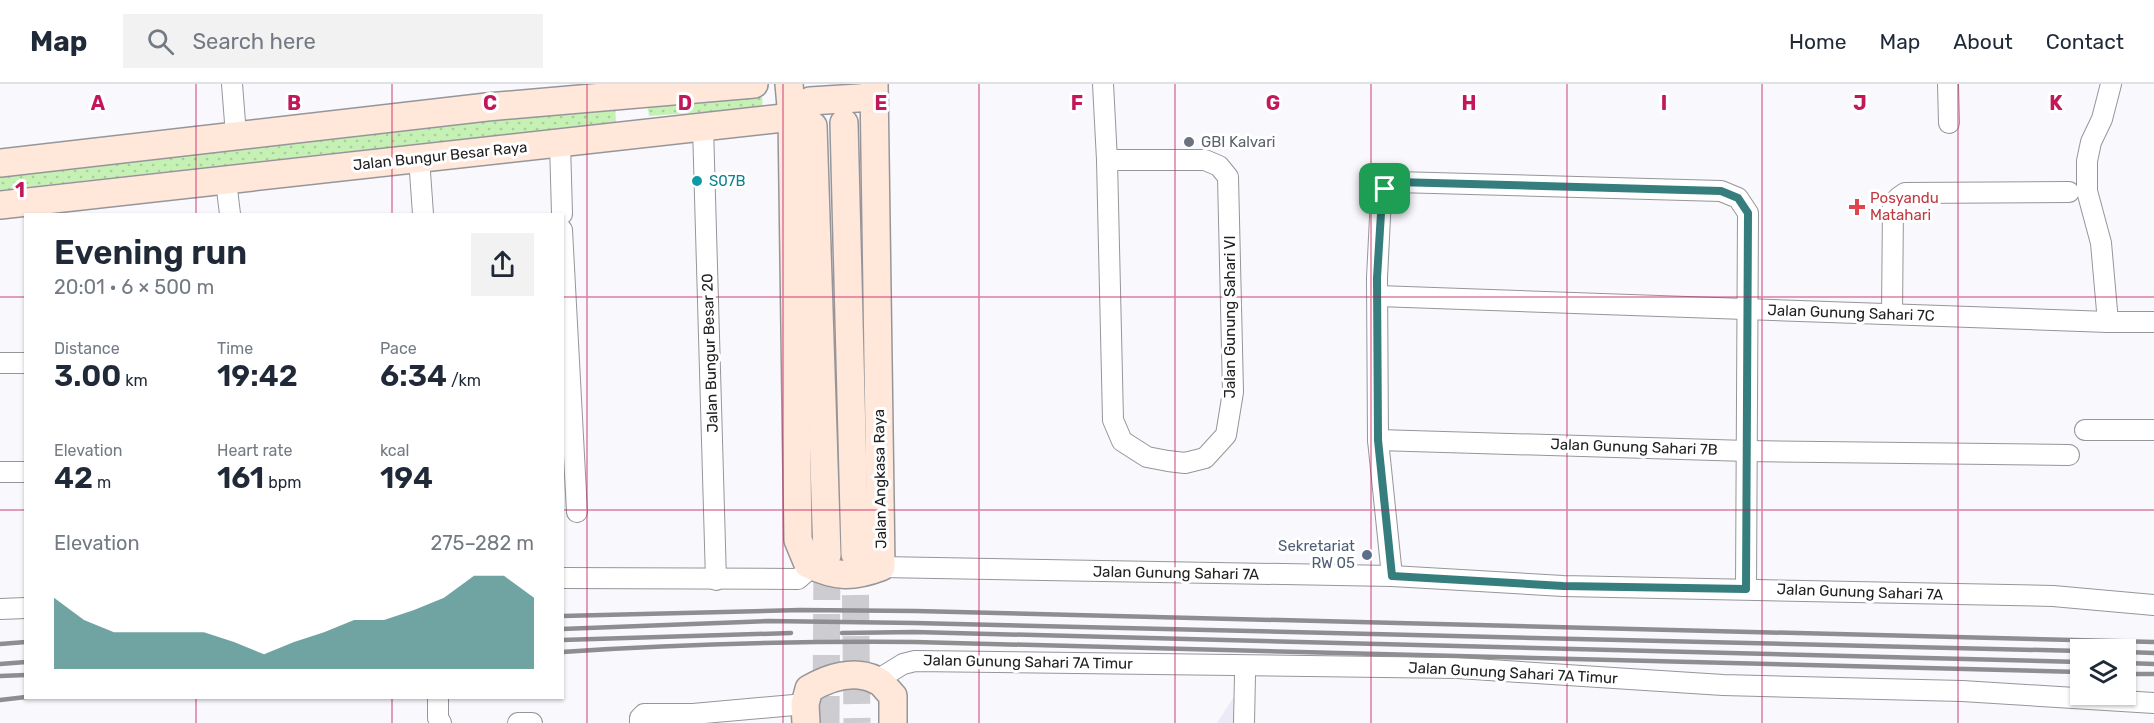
<!DOCTYPE html>
<meta charset="utf-8">
<style>
body{margin:0;font-family:Rubik,sans-serif;background:#f2f2f3;color:#1f2937;height:100vh;display:flex;flex-direction:column;font-size:22px;white-space:nowrap}
*{box-sizing:border-box;margin:0}
p{font-size:20px;color:#747a83}
.icon{flex:none;width:33px;height:33px;fill:none;stroke:currentColor;stroke-width:2;stroke-linecap:round;stroke-linejoin:round}
.map{position:relative;flex:1;overflow:hidden}
.side{position:absolute;left:24px;top:129px;width:540px;height:486px;display:flex;flex-direction:column;background:#fff;border-radius:0px;box-shadow:0 2px 4px #0004}
.side>*{flex:none}
.controls{position:absolute;left:2070px;top:555px;display:grid;gap:12px}
.controls a{display:grid;place-items:center;width:66px;height:66px;border-radius:0px;background:#fff;box-shadow:0 2px 4px #0004;font-size:30px}
.pin{position:absolute;display:grid;place-items:center;width:51px;height:51px;color:#fff;margin:-26px;border-radius:12px;box-shadow:0 3px 9px #0006}
.round{display:grid;place-items:center;flex:none;width:63px;height:63px;border-radius:0px;background:#f2f2f3}
.overview{display:flex;align-items:center;justify-content:space-between;height:102px;padding:0 30px}
h1{font-size:33px;font-weight:600;line-height:45px}
.figures{display:grid;grid-template-columns:repeat(3,1fr);gap:9px;height:102px;padding:6px 30px}
.figures div{display:grid;align-content:center}
.figures b{font-size:30px;font-weight:600}
.figures small{font-size:16px;font-weight:400}
.figures p{font-size:16px}
.chart{height:168px;padding:12px 30px}
.chart p{display:flex;justify-content:space-between}
.chart svg{width:100%;height:108px;margin-top:6px;fill:#357e7d;opacity:.7}
header{display:flex;align-items:center;gap:36px;box-sizing:border-box;height:84px;padding:0 30px;background:#fff;border-bottom:2px solid #e0e1e3}
header strong{font-size:28px}
nav{display:flex;gap:33px;margin-inline-start:auto;font-size:21px}
.search{width:420px;height:54px;background:#f2f2f3;display:flex;align-items:center;gap:15px;box-sizing:border-box;padding:0 21px;border-radius:0px;color:#747a83;font-size:22px}
.map>svg:first-child{display:block}
.built{fill:#ebeaf6}
.grass{fill:url(#grass-dots)}
.lines{fill:none;stroke-linecap:round;stroke-linejoin:round}
.secondary-tunnel{stroke:#cdcdd1;stroke-width:27;stroke-dasharray:27 14;stroke-linecap:butt}
.minor-casing{stroke:#96969a;stroke-width:22}
.secondary-casing{stroke:#96969a;stroke-width:30}
.minor{stroke:#fff;stroke-width:20}
.secondary{stroke:#ffe7da;stroke-width:27}
.rail{stroke:#8e8e91;stroke-width:4.5}
.route-casing{stroke:#fff;stroke-width:12}
.route{stroke:#357e7d;stroke-width:8}
.grid{fill:none;stroke:#c2185b;stroke-width:1.5;stroke-opacity:0.55}
.worship-dot{fill:#6b7280;stroke:#fff;stroke-width:2}
.culture-dot{fill:#0f9aa8;stroke:#fff;stroke-width:2}
.health-dot{fill:#e0444e;stroke:#fff;stroke-width:2}
.service-dot{fill:#5c6f8a;stroke:#fff;stroke-width:2}
.labels{text-anchor:middle;stroke-width:6;stroke-linejoin:round;paint-order:stroke}
.worship-label{font-size:15px;fill:#5b616d;stroke:#fff;text-anchor:start}
.street-label{font-size:15px;fill:#212122;stroke:#fff}
.culture-label{font-size:15px;fill:#0d838f;stroke:#fff;text-anchor:start}
.health-label{font-size:15px;fill:#be3a42;stroke:#fff;text-anchor:start}
.service-label{font-size:15px;fill:#4e5e75;stroke:#fff;text-anchor:end}
.grid-label{font-size:20px;text-anchor:middle;font-weight:bold;fill:#c2185b;stroke:#fff;stroke-width:6;stroke-linejoin:round;paint-order:stroke}
</style>
<header>
<strong>Map</strong>
<div class="search"><svg class="icon" aria-label="search" viewBox="0 0 24 24"><circle cx="10" cy="10" r="6"/><path d="M15 15l6 6"/></svg>Search here</div>
<nav><a>Home</a><a>Map</a><a>About</a><a>Contact</a></nav>
</header>
<div class="map">
<svg width="2154" height="639" viewBox="0 0 2154 639">
<defs>
<pattern id="grass-dots" width="8" height="8" patternUnits="userSpaceOnUse" patternTransform="scale(1.5)"><rect width="8" height="8" fill="#c6f1b5"/><path d="M2 2h.1M6 6h.1" fill="none" stroke="#aace9b" stroke-width="1.8" stroke-linecap="round"/></pattern>
</defs>
<rect width="100%" height="100%" fill="#f8f8fd"/>
<polygon class="built" points="1252,585 1251,639 1217,639"/>
<g class="grass">
<polygon points="762,8 763,34 746,25 649,32 647,18"/>
<polygon points="615,22 616,38 0,106 0,91"/>
</g>
<g class="lines">
<g class="secondary-tunnel">
<polyline points="855,470 857,639"/>
<polyline points="826,639 827,471"/>
</g>
<g class="minor-casing">
<g id="minor">
<polyline points="232,0 236,51"/>
<polyline points="1103,0 1107,76 1113,336 1122,357 1147,373 1168,377 1185,379 1205,374 1226,351 1233,308 1228,93 1219,82 1205,76 1107,76"/>
<polyline points="1948,0 1949,39"/>
<polyline points="703,43 716,496"/>
<polyline points="560,59 562,130"/>
<polyline points="419,74 423,130"/>
<polyline points="226,97 230,130"/>
<polyline points="562,146 577,428"/>
<polyline points="1378,212 2108,238 2154,238"/>
<polyline points="1892,230 1893,122 1898,114 1905,109 2069,108"/>
<polyline points="2108,238 2101,159 2087,107 2087,77 2091,58 2102,35 2111,0"/>
<polyline points="0,279 26,279"/>
<polyline points="2085,346 2154,346"/>
<polyline points="1378,356 1747,367 2069,371"/>
<polyline points="0,388 26,388"/>
<polyline points="881,483 1392,492 1563,502 2053,512 2154,521"/>
<polyline points="1392,492 1378,356 1377,194 1381,113 1385,105 1396,98 1721,107 1738,114 1748,129 1746,505"/>
<polyline points="562,494 798,495 807,487 808,480"/>
<polyline points="0,525 26,524"/>
<polyline points="877,596 903,580 915,577 1458,584 1723,601 1962,607 2154,619"/>
<polyline points="438,614 438,634 441,639"/>
<polyline points="518,639 532,639"/>
<polyline points="640,639 640,634 644,630 693,630 805,620"/>
<polyline points="1244,639 1245,591"/>
</g>
</g>
<g class="secondary-casing">
<g id="secondary">
<path d="M789,0L792,33L798,456L808,480C836,493 852,494 881,483L874,0"/>
<polyline points="844,39 855,470"/>
<polyline points="813,42 827,471"/>
<polyline points="0,79 487,23 754,0"/>
<polyline points="0,121 792,33 799,23 810,17 874,13"/>
<path d="M806,639L805,620L809,605C828,594 854,585 876,596C882,598 888,607 893,612V639"/>
</g>
</g>
<use href="#minor" class="minor"/>
<use href="#secondary" class="secondary"/>
<g class="rail">
<polyline points="562,532 800,526 916,527 2154,558"/>
<polyline points="562,545 768,537 915,539 2080,567"/>
<polyline points="842,549 915,548 2080,578"/>
<polyline points="562,556 791,549"/>
<polyline points="0,560 26,558"/>
<path d="M562,568C680,560 798,557 915,558L2080,588"/>
<polyline points="2126,568 2154,569"/>
<polyline points="2126,579 2154,580"/>
<polyline points="0,580 26,578"/>
<polyline points="2126,590 2154,590"/>
<polyline points="0,592 26,591"/>
<polyline points="0,616 26,613"/>
</g>
</g>
<g class="lines">
<g class="route-casing">
<polygon id="route" points="1396,98 1721,107 1738,114 1748,129 1746,505 1563,502 1392,492 1378,356 1377,194 1382,113 1385,105"/>
</g>
<use href="#route" class="route"/>
</g>
<path class="grid" d="M196,0V130M392,0V130M587,0V639M783,0V639M979,0V639M1175,0V639M1371,0V639M1567,0V639M1762,0V639M1958,0V639M0,213H26M562,213H2154M0,426H26M562,426H2154M196,614V639M392,614V639"/>
<circle class="worship-dot" cx="1189" cy="58" r="6"/>
<circle class="culture-dot" cx="697" cy="97" r="6"/>
<path class="health-dot" d="M1854 114h6v6h6v6h-6v6h-6v-6h-6v-6h6z"/>
<circle class="service-dot" cx="1367" cy="471" r="6"/>
<g class="labels">
<g class="worship-label">
<text x="1201" y="63">GBI Kalvari</text>
</g>
<g class="street-label">
<text transform="translate(440 72) rotate(-6)" y="5">Jalan Bungur Besar Raya</text>
<text transform="translate(1851 229) rotate(2)" y="5">Jalan Gunung Sahari 7C</text>
<text transform="translate(1230 233) rotate(-90)" y="5">Jalan Gunung Sahari VI</text>
<text transform="translate(710 269) rotate(-92)" y="5">Jalan Bungur Besar 20</text>
<text transform="translate(1634 363) rotate(2)" y="5">Jalan Gunung Sahari 7B</text>
<text transform="translate(880 395) rotate(-91)" y="5">Jalan Angkasa Raya</text>
<text transform="translate(1176 489) rotate(1)" y="5">Jalan Gunung Sahari 7A</text>
<text transform="translate(1860 508) rotate(2)" y="5">Jalan Gunung Sahari 7A</text>
<text transform="translate(1028 578) rotate(1)" y="5">Jalan Gunung Sahari 7A Timur</text>
<text transform="translate(1513 589) rotate(3)" y="5">Jalan Gunung Sahari 7A Timur</text>
</g>
<g class="culture-label">
<text x="709" y="102">S07B</text>
</g>
<g class="health-label">
<text x="1870" y="119">Posyandu<tspan x="1870" dy="17">Matahari</tspan></text>
</g>
<g class="service-label">
<text x="1355" y="467">Sekretariat<tspan x="1355" dy="17">RW 05</tspan></text>
</g>
</g>
<g class="grid-label">
<text x="98" y="26">A</text>
<text x="294" y="26">B</text>
<text x="490" y="26">C</text>
<text x="685" y="26">D</text>
<text x="881" y="26">E</text>
<text x="1077" y="26">F</text>
<text x="1273" y="26">G</text>
<text x="1469" y="26">H</text>
<text x="1664" y="26">I</text>
<text x="1860" y="26">J</text>
<text x="2056" y="26">K</text>
<text x="20" y="113">1</text>
</g>
</svg>
<div class="controls">
<a><svg class="icon" aria-label="layers" viewBox="0 0 24 24"><path d="M12 4l9 5-9 5-9-5zM3 14l9 5 9-5"/></svg></a>
</div>
<div class="pin" style="left:1385px;top:105px;background:#1e9e55"><svg class="icon" aria-label="arrive" viewBox="0 0 24 24"><path d="M6 21V4h12l-3 4 3 4H6"/></svg></div>
<section class="side">
<div class="overview"><div><h1>Evening run</h1><p>20:01 · 6 × 500 m</p></div><a class="round"><svg class="icon" aria-label="share" viewBox="0 0 24 24"><path d="M12 15V3M7 8l5-5 5 5M5 13v7h14v-7"/></svg></a></div>
<div class="figures">
<div><p>Distance</p><b>3.00<small> km</small></b></div>
<div><p>Time</p><b>19:42</b></div>
<div><p>Pace</p><b>6:34<small> /km</small></b></div>
</div>
<div class="figures">
<div><p>Elevation</p><b>42<small> m</small></b></div>
<div><p>Heart rate</p><b>161<small> bpm</small></b></div>
<div><p>kcal</p><b>194</b></div>
</div>
<div class="chart"><p><span>Elevation</span>275–282 m</p>
<svg viewBox="0 0 160 44" preserveAspectRatio="none"><path d="M0 44V15L10 24L20 29L30 29L40 29L50 29L60 33L70 38L80 33L90 29L100 24L110 24L120 20L130 15L140 6L150 6L160 15V44z"/></svg>
</div>
</section>
</div>
